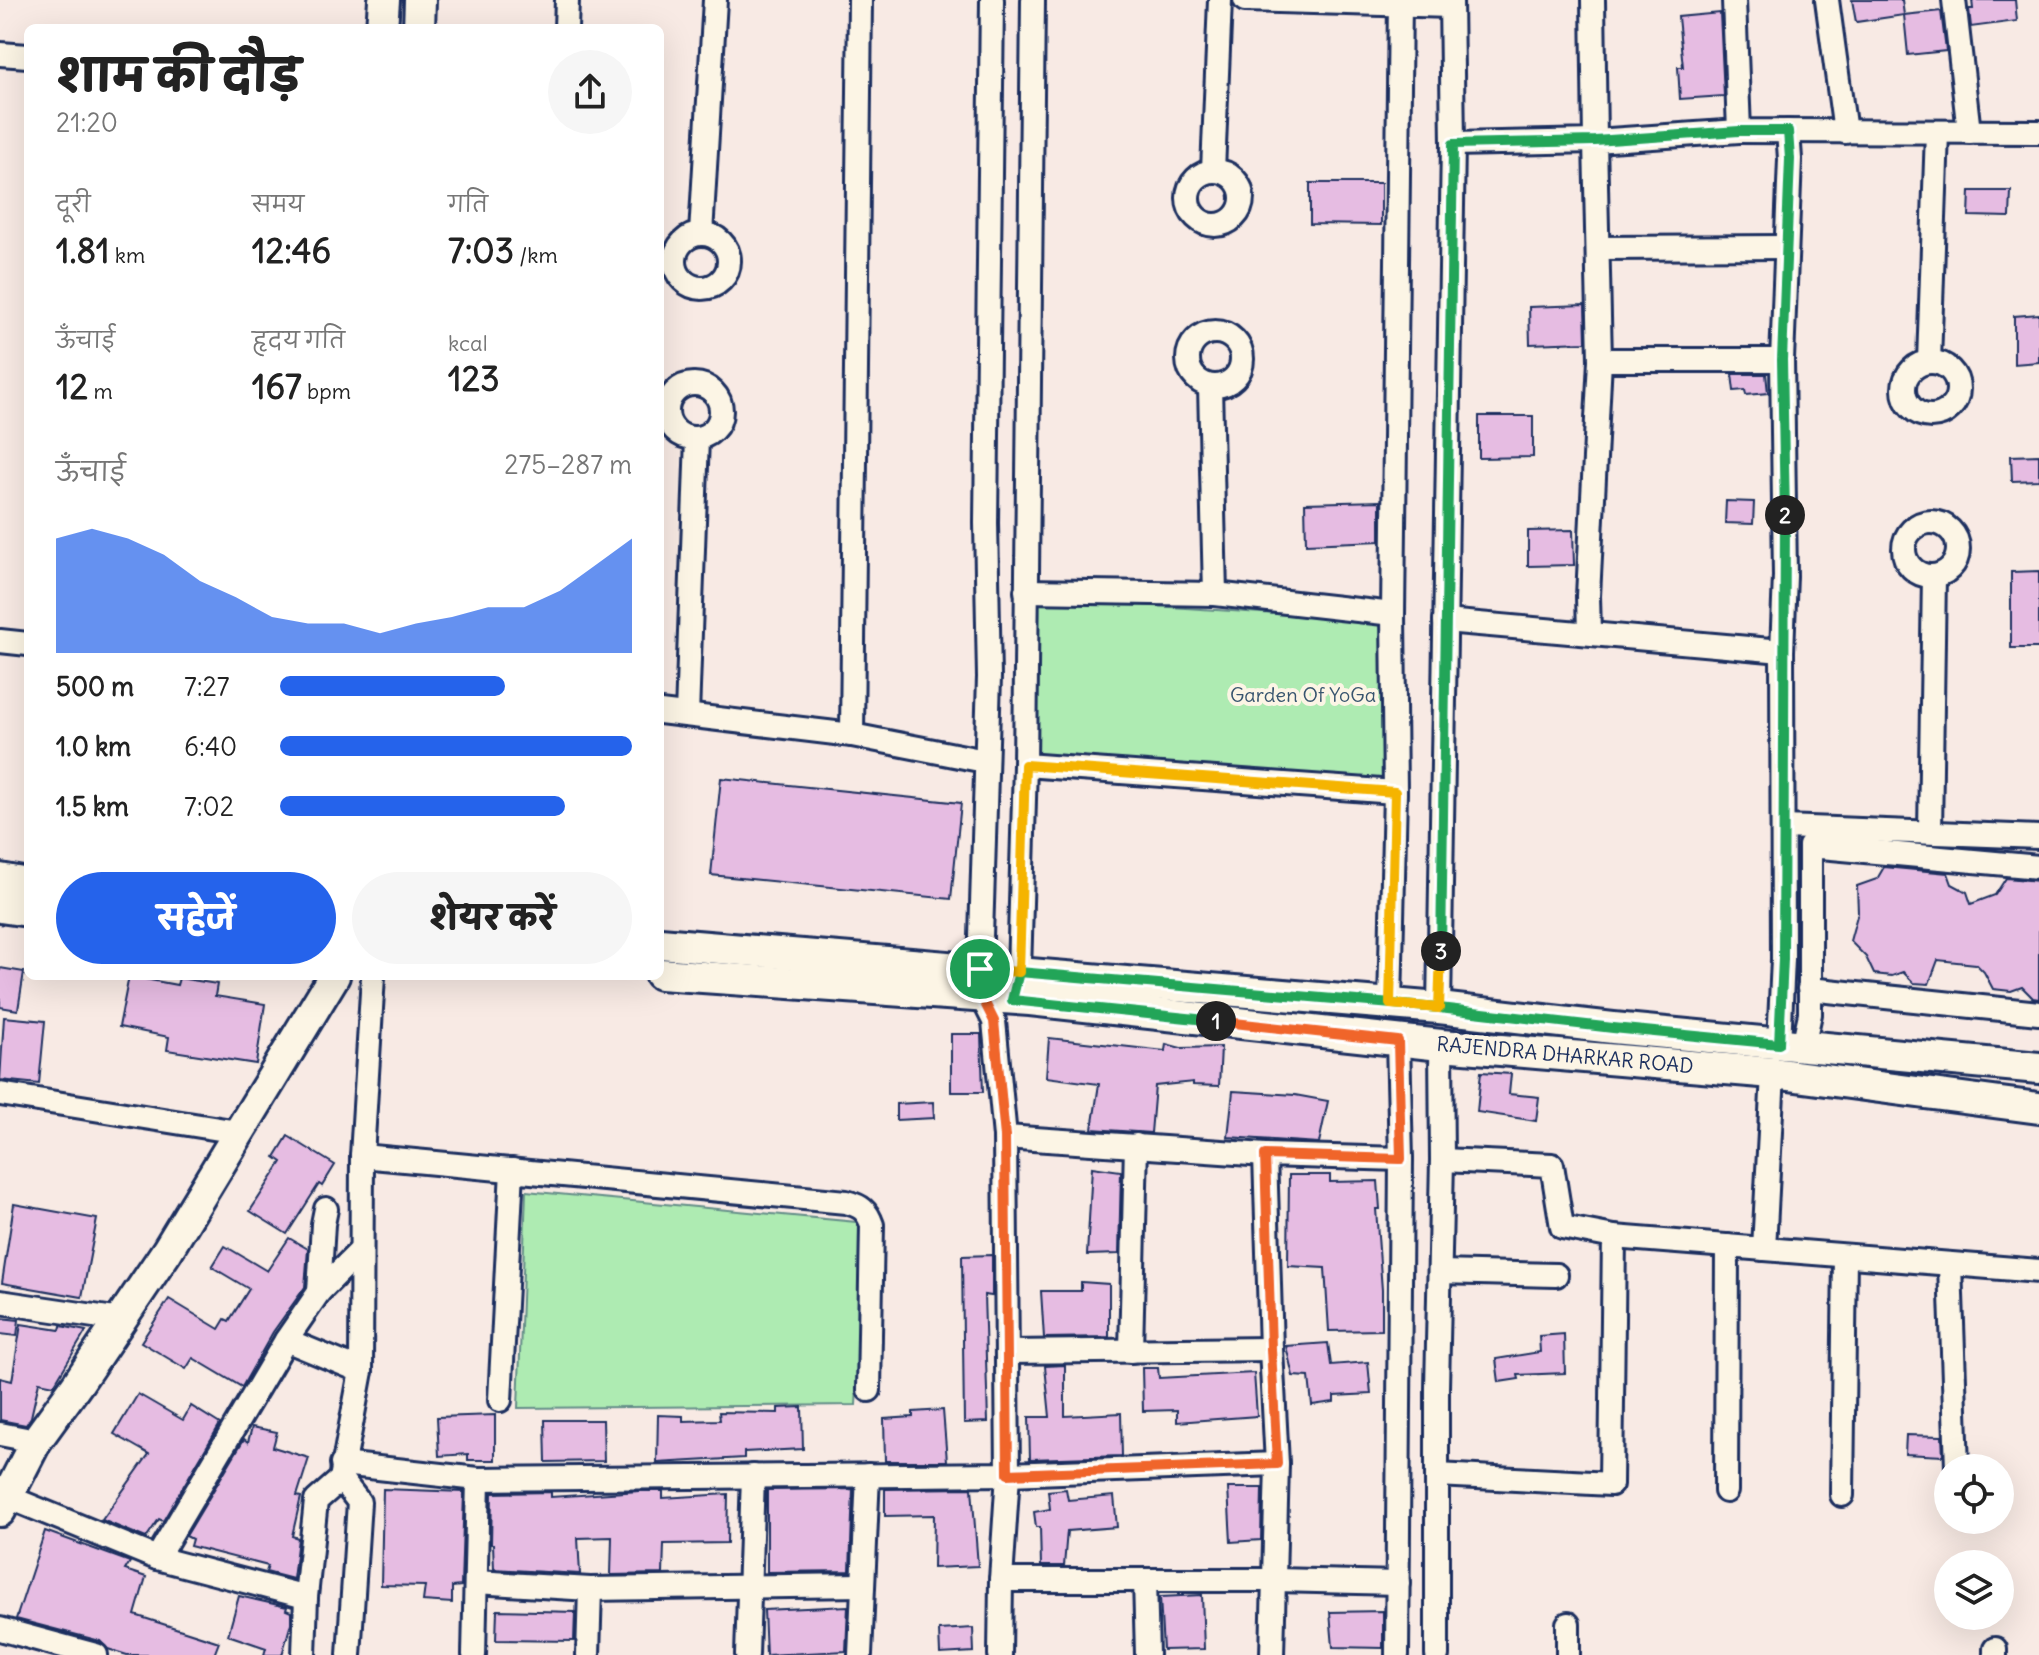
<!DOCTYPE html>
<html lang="hi">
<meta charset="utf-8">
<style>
body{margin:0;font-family:Delius,"Playpen Sans Deva",sans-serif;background:#f6f6f6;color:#222;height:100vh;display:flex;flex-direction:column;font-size:30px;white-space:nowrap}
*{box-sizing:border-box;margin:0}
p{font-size:26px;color:#767676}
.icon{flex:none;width:44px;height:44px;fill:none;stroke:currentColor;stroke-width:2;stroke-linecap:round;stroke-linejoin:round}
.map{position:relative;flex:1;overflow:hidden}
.drawer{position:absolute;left:24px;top:24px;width:640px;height:956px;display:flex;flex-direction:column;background:#fff;border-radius:12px;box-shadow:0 8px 32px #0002}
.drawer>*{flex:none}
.controls{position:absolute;left:1934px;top:1454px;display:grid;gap:16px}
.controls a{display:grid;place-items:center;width:80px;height:80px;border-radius:50%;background:#fff;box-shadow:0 8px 32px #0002;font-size:40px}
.pin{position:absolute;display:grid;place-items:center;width:68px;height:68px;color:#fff;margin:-34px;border:4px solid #fff;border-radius:50%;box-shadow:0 2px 8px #0007}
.km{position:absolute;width:40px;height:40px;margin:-20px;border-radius:50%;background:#222;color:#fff;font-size:22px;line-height:40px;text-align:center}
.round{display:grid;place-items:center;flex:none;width:84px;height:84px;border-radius:42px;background:#f6f6f6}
.overview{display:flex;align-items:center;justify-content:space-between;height:136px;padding:0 32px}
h1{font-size:44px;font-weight:800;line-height:60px}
.metrics{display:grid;grid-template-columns:repeat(3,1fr);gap:12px;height:136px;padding:8px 32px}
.metrics div{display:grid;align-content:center}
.metrics b{font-size:34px;font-weight:800}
.metrics small{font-size:22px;font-weight:400}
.metrics p{font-size:22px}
.chart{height:224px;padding:16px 32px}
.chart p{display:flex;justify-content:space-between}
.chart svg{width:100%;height:144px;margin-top:8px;fill:#2563eb;opacity:.7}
.cta{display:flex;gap:16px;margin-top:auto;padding:16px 32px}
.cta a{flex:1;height:92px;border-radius:48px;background:#2563eb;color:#fff;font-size:32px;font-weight:800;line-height:92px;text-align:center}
.cta a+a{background:#f6f6f6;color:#222}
ul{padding:0 32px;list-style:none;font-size:26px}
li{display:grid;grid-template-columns:128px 96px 1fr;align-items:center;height:60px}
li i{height:20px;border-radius:10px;background:#2563eb}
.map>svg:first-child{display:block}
.green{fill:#aeebb2;stroke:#648d88;stroke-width:2}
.building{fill:#e6bce2;stroke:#1b2f5e;stroke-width:2}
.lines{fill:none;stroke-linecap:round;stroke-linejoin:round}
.street-casing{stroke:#1b2f5e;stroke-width:28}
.secondary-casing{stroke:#1b2f5e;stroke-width:36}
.street{stroke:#fcf5e5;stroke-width:22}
.secondary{stroke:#fcf5e5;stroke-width:30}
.split-1-casing{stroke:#fff;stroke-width:16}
.split-2-casing{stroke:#fff;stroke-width:16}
.split-3-casing{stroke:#fff;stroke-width:16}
.split-4-casing{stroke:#fff;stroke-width:16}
.split-1{stroke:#f0652b;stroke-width:10}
.split-2{stroke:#22a559;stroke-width:10}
.split-3{stroke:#22a559;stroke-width:10}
.split-4{stroke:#f5b400;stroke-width:10}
.labels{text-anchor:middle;stroke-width:8;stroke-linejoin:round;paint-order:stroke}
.park-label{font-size:20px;fill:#38556f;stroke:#fcf5e5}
.street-label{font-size:20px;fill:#1b2f5e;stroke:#fcf5e5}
</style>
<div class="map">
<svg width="2039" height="1655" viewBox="0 0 2039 1655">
<rect width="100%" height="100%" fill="#f8eae4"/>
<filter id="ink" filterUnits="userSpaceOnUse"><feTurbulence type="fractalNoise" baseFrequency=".0125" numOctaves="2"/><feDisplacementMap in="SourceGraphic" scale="16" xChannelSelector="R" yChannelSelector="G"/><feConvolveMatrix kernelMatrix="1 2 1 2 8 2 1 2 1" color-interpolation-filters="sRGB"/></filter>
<g filter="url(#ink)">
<g class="green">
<polygon points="1033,598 1383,621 1386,781 1033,755"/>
<polygon points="526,1191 867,1223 856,1405 518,1408"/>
</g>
<g class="building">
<polygon points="1852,0 1902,0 1904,15 1856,22"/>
<polygon points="1972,0 2015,0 2017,21 1971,27 1969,9 1973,9"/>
<polygon points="1941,11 1946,51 1908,55 1904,15"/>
<polygon points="1720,13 1724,96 1680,99 1678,67 1683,67 1678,17"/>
<polygon points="1310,183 1381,183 1381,225 1310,224"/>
<polygon points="1970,191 2011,191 2010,217 1969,216"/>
<polygon points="1585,305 1586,342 1530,344 1529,307"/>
<polygon points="2039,314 2039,362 2014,364 2014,316"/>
<polygon points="1732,374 1766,374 1768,393 1746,395 1745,390 1734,391"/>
<polygon points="1479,416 1533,416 1533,457 1479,458"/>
<polygon points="2039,455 2039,480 2012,481 2011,456"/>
<polygon points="1380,501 1380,541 1306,544 1305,503"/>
<polygon points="1726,501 1754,502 1753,524 1725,523"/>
<polygon points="1573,530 1574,565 1528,566 1528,531"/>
<polygon points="2039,571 2039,648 2011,648 2011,572"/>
<polygon points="721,778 961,803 951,899 711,875"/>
<polygon points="1884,867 1948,873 1952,884 1967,892 1971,904 1995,895 2006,878 2039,881 2039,999 2033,998 2022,987 2011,991 1993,989 1984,972 1976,964 1938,960 1929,984 1914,983 1903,972 1892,976 1874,974 1866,957 1850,941 1858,912 1857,886 1877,879"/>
<polygon points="0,968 24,972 18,1010 0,1007"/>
<polygon points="129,976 177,985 179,978 217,984 215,996 265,1004 256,1064 167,1050 169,1037 119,1027"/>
<polygon points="4,1017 45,1021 39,1084 0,1080"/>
<polygon points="951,1034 981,1034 983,1092 951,1092"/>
<polygon points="1049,1038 1165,1051 1166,1044 1181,1048 1221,1047 1219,1086 1193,1085 1193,1082 1155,1086 1151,1133 1092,1129 1099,1084 1046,1077"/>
<polygon points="1481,1072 1511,1074 1509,1094 1539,1097 1536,1121 1477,1112"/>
<polygon points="1233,1091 1295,1095 1328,1101 1319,1143 1228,1137"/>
<polygon points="933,1102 934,1118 896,1120 896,1104"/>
<polygon points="288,1136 335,1165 322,1186 319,1184 287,1234 250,1211 282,1162 275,1157"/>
<polygon points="1092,1167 1121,1171 1119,1254 1087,1255"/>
<polygon points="1289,1175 1330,1175 1330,1182 1378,1181 1380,1209 1376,1209 1382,1290 1382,1330 1329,1331 1325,1268 1288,1266"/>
<polygon points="14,1204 97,1219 82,1297 2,1283"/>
<polygon points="289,1238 308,1249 305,1287 273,1332 242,1387 193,1358 186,1369 141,1342 169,1299 219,1329 225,1319 229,1321 249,1289 212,1267 225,1246 267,1271"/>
<polygon points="992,1255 992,1296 984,1295 988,1422 964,1423 962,1256"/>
<polygon points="1081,1282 1109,1284 1109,1337 1044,1338 1041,1291 1081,1291"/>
<polygon points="0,1318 19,1320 17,1336 0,1334"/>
<polygon points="21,1324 60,1330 61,1326 86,1331 54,1385 39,1382 31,1417 26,1425 0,1420 0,1378 12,1381"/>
<polygon points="1564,1334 1565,1373 1518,1375 1519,1379 1499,1382 1496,1359 1540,1352 1539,1336"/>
<polygon points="1328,1343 1331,1365 1368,1362 1371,1394 1334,1396 1334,1402 1312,1405 1309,1377 1293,1376 1286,1346"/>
<polygon points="1065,1365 1065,1416 1121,1413 1122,1456 1030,1459 1029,1417 1050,1417 1045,1366"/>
<polygon points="1142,1368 1158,1368 1159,1378 1254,1373 1257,1416 1177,1422 1177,1410 1143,1411"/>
<polygon points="138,1394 183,1420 191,1406 220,1424 163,1521 159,1519 146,1538 102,1520 149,1454 114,1434"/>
<polygon points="802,1407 803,1449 744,1452 744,1458 657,1463 658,1415 683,1416 683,1421 720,1420 719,1412 778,1413 778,1408"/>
<polygon points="943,1410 947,1461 885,1461 884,1419 913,1417 913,1412"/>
<polygon points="495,1415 495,1460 468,1460 468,1454 439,1456 437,1417"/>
<polygon points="545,1420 603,1420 604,1461 546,1462"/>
<polygon points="252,1427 277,1432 273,1447 309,1458 297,1496 301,1497 292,1536 298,1538 293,1579 266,1572 268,1566 190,1546 192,1539 186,1536 244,1439 248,1442"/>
<polygon points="1906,1435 1942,1436 1943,1456 1905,1454"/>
<polygon points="972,1488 978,1566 933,1568 934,1515 885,1516 885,1489"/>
<polygon points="1228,1488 1262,1488 1261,1540 1231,1542"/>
<polygon points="383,1489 464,1492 461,1586 452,1587 452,1603 423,1601 425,1586 381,1585"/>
<polygon points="853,1489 850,1571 767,1572 767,1490"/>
<polygon points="1066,1489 1068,1500 1114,1496 1117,1527 1067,1531 1064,1566 1041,1566 1040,1527 1036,1527 1034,1512 1050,1509 1048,1491"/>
<polygon points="640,1491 663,1491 663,1498 728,1494 727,1543 664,1544 663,1574 611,1575 612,1537 578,1538 580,1574 494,1569 493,1544 491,1544 492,1493 551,1492 551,1497"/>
<polygon points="45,1531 130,1562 125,1570 146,1577 135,1615 219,1642 214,1655 127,1655 108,1649 100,1641 16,1619"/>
<polygon points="1202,1595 1204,1649 1163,1650 1160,1597"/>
<polygon points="239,1596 287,1607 286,1610 291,1612 291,1623 282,1655 264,1655 266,1648 228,1635"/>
<polygon points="848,1606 846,1651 766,1655 764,1610"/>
<polygon points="497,1610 575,1612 574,1641 496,1640"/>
<polygon points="1383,1611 1383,1648 1333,1647 1330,1612"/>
<polygon points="973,1628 974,1652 940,1654 939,1630"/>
</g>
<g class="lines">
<g class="street-casing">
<g id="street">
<polyline points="992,0 986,523 989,677 980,969 982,997 994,1021 1005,1137 1008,1474 1001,1580 1000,1655"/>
<polyline points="1245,0 1451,6"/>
<polyline points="1734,0 1739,131 2039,132"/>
<polyline points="1827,0 1845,132"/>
<polyline points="1954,0 1969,132"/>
<polyline points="566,28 567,0"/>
<polyline points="0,54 28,56"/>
<polyline points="1453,144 1595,141 1593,0"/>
<circle cx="1215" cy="198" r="27"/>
<polyline points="1213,171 1220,0"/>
<circle cx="702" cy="261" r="27"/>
<polyline points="701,234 715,0"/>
<polyline points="1598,248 1786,247"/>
<circle cx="1215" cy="359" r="27"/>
<polyline points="1600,360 1595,141 1739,131"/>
<polyline points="1782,360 1790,159 1788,131"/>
<circle cx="1931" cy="389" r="27"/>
<polyline points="1929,362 1937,132"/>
<circle cx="694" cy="411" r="27"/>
<polyline points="1210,386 1215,594"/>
<circle cx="1931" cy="549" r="27"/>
<polyline points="1026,591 1215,594 1393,614"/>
<polyline points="1445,621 1782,651"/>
<polyline points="1589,633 1588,596 1600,360 1782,360 1785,576 1782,651 1783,959 1779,1044"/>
<polyline points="0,641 28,644"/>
<polyline points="660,712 852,735 985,761"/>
<polyline points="687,715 697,438"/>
<polyline points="852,735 860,0"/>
<polyline points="1025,765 1395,792"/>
<polyline points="1784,827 2039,837"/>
<polyline points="1930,832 1934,576"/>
<polyline points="1015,987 1019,972 1025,765 1033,0"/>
<polyline points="1809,989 2039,1013"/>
<polyline points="1390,1004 1395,792 1393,614 1400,0"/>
<polyline points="1439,1008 1453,144 1451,0"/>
<polyline points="1803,1046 1810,1014 1810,846 2039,867"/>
<polyline points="0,1094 238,1132"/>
<polyline points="1005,1137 1265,1155"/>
<path d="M362,1156L846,1202C861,1206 867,1210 872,1225L869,1390"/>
<polyline points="1614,1237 2039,1271"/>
<polyline points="1764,1249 1773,1073"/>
<polyline points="1950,1265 1957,1468"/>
<polyline points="1440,1272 1556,1275"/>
<polyline points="319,1292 323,1224 326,1209"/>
<polyline points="0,1302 121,1320"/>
<polyline points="286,1340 361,1371"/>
<polyline points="1131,1351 1136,1145"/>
<polyline points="1008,1352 1271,1349"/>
<polyline points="500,1400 512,1170"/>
<polyline points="0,1434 36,1441"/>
<polyline points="342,1464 478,1479 1008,1474 1277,1464"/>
<polyline points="1437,1475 1611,1484 1614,1237 1562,1227 1552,1165 1442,1160"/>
<polyline points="341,1479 359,1502 349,1655"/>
<polyline points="1726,1491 1727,1246"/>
<polyline points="1842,1495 1845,1256"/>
<polyline points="8,1497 157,1558 306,1597"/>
<polyline points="157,1558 286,1340 319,1292 360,1251"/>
<polyline points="1001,1580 1276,1580 1398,1583"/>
<polyline points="1145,1580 1147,1655"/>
<polyline points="476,1582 590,1589 863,1585"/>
<polyline points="1568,1624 1568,1655"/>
<polyline points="0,1629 96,1655"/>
<polyline points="304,1655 306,1597 316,1501 341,1479 361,1371 362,1156 373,976"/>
<polyline points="474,1655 478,1479"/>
<polyline points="588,1655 590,1589"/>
<polyline points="747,1655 753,1476"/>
<polyline points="860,1655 868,1475"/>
<polyline points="1272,1655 1277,1464 1271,1349 1265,1155 1401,1159"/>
<polyline points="1397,1655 1401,1159 1398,1041"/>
<polyline points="1437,1655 1437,1388 1442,1160 1441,1045"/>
<polyline points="1995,1655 1995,1649"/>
</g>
</g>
<g class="secondary-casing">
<g id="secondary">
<polyline points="382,28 384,0"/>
<polyline points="419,28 420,0"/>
<polyline points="0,879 28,884"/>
<polyline points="0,907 28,911"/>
<polyline points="660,943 1439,1008 1613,1028 2039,1068"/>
<polyline points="660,974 1030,1000 1441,1045 1773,1073 2039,1108"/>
<polyline points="0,1511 36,1441 78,1383 167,1251 334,976"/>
</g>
</g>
<use href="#street" class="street"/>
<use href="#secondary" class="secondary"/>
</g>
</g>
<g class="lines" filter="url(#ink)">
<g class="split-1-casing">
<polyline id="split-1" points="980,969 982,997 994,1021 1005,1137 1008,1474 1277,1464 1271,1349 1265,1155 1401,1159 1398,1041 1216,1021"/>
</g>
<g class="split-2-casing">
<polyline id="split-2" points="1216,1021 1012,1000 1019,972 1439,1008 1613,1028 1779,1044 1783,959 1785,515"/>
</g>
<g class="split-3-casing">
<polyline id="split-3" points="1441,951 1453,144 1595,141 1739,131 1788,131 1790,159 1782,360 1785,515"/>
</g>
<g class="split-4-casing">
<polyline id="split-4" points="980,969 1019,972 1025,765 1395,792 1390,1004 1439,1008 1441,951"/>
</g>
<use href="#split-1" class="split-1"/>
<use href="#split-2" class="split-2"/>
<use href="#split-3" class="split-3"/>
<use href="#split-4" class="split-4"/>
</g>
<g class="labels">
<g class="park-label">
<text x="1303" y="702">Garden Of YoGa</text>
</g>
<g class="street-label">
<text transform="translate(1565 1055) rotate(5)" y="7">RAJENDRA DHARKAR ROAD</text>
</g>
</g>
</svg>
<div class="controls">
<a><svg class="icon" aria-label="locate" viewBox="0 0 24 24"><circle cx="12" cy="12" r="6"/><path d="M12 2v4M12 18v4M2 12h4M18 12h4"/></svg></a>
<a><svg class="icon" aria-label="layers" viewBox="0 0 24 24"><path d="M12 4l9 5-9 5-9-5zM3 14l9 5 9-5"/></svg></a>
</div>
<div class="pin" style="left:980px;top:969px;background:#1e9e55"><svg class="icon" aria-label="arrive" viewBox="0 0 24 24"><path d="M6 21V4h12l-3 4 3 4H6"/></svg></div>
<b class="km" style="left:1216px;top:1021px">1</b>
<b class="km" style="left:1785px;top:515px">2</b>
<b class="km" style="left:1441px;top:951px">3</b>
<section class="drawer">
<div class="overview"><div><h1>शाम की दौड़</h1><p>21:20</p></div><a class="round"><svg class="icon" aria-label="share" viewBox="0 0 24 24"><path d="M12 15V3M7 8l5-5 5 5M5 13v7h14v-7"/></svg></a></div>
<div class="metrics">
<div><p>दूरी</p><b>1.81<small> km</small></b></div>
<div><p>समय</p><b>12:46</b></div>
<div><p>गति</p><b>7:03<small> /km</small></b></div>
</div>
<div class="metrics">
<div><p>ऊँचाई</p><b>12<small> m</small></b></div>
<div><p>हृदय गति</p><b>167<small> bpm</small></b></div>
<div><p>kcal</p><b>123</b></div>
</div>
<div class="chart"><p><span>ऊँचाई</span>275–287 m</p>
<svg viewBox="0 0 160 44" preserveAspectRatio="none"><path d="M0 44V9L10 6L20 9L30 14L40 22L50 27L60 33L70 35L80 35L90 38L100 35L110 33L120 30L130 30L140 25L150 17L160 9V44z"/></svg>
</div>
<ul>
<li><b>500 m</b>7:27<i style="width:64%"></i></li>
<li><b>1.0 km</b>6:40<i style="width:100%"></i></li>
<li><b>1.5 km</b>7:02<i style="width:81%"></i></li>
</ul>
<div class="cta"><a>सहेजें</a><a>शेयर करें</a></div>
</section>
</div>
